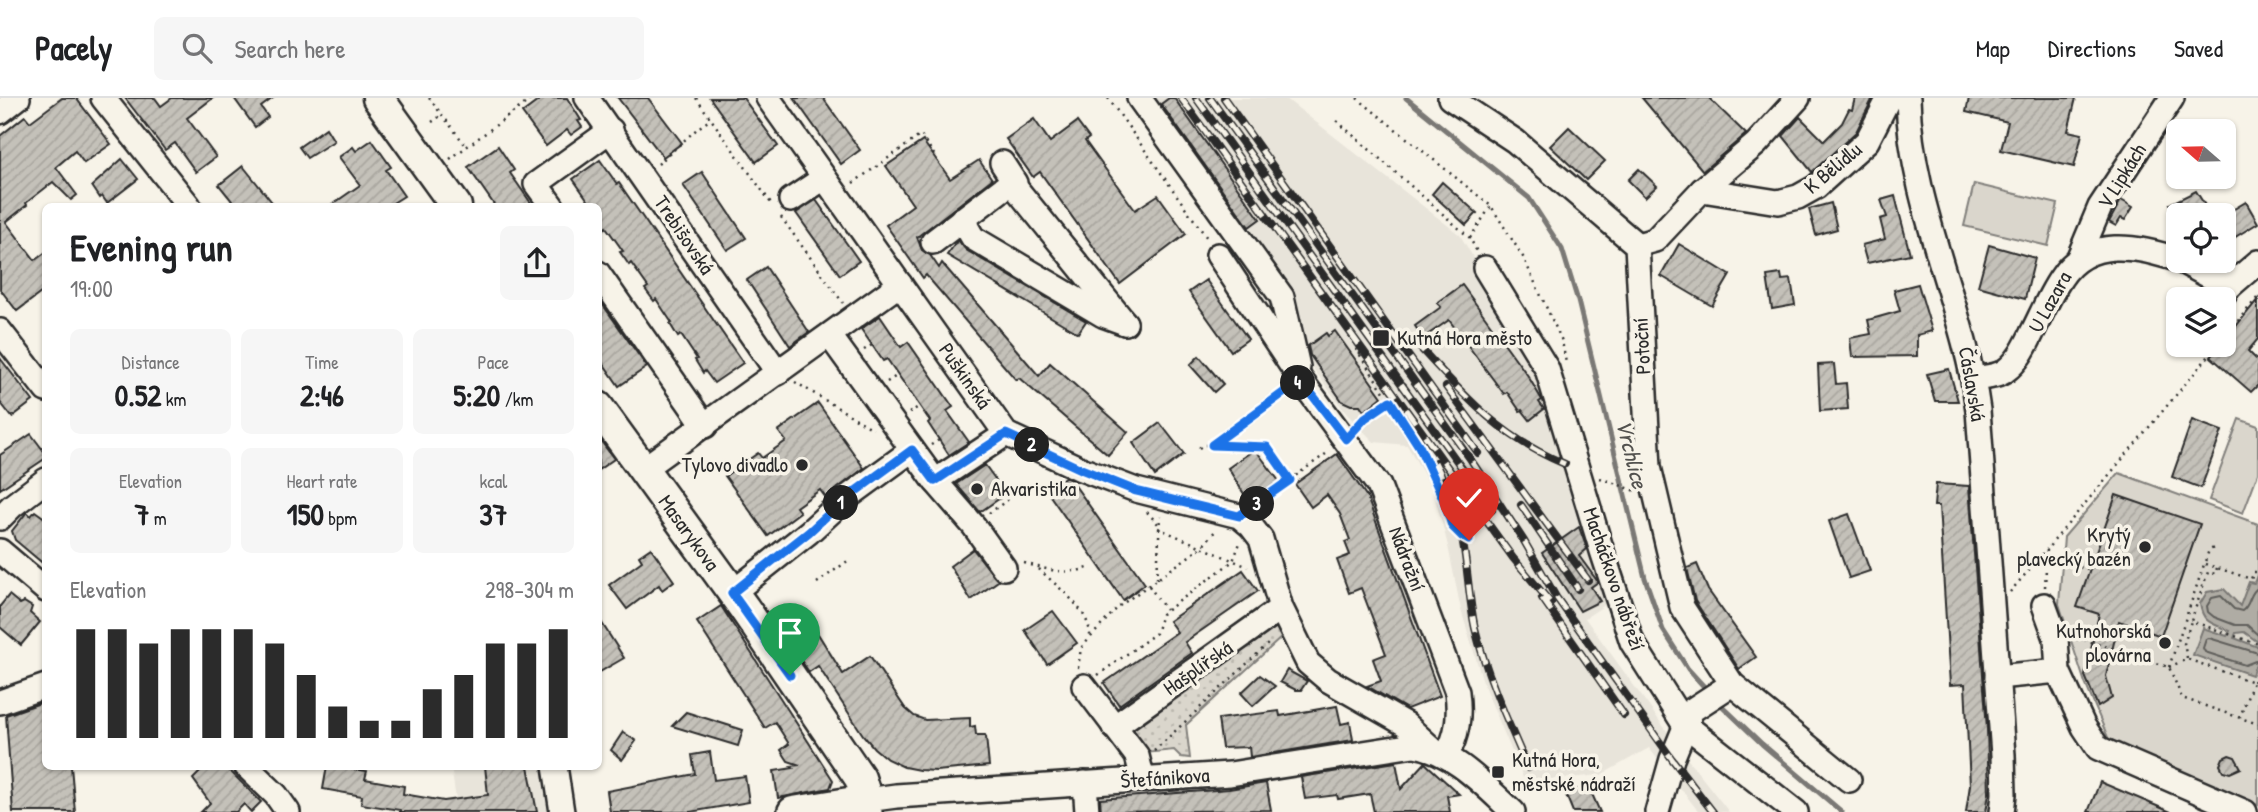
<!DOCTYPE html>
<meta charset="utf-8">
<style>
body{margin:0;font-family:"Patrick Hand",sans-serif;background:#f6f6f6;color:#202124;height:100vh;display:flex;flex-direction:column;font-size:26px;white-space:nowrap}
*{box-sizing:border-box;margin:0}
p{font-size:23px;color:#757577}
.icon{flex:none;width:38px;height:38px;fill:none;stroke:currentColor;stroke-width:2;stroke-linecap:round;stroke-linejoin:round}
.map{position:relative;flex:1;overflow:hidden}
.side{position:absolute;left:42px;top:105px;width:560px;height:567px;display:flex;flex-direction:column;background:#fff;border-radius:10px;box-shadow:0 2px 5px #0004}
.side>*{flex:none}
.needle{width:46px;rotate:290deg}
.controls{position:absolute;left:2166px;top:21px;display:grid;gap:14px}
.controls a{display:grid;place-items:center;width:70px;height:70px;border-radius:10px;background:#fff;box-shadow:0 2px 5px #0004;font-size:35px}
.pin{position:absolute;display:grid;place-items:center;width:60px;height:60px;color:#fff;margin:-72px -30px;border-radius:50% 50% 50% 0;rotate:-45deg;box-shadow:0 0 7px #0007}
.pin .icon{rotate:45deg}
.km{position:absolute;width:35px;height:35px;margin:-18px;border-radius:50%;background:#222;color:#fff;font-size:19px;line-height:35px;text-align:center}
.round{display:grid;place-items:center;flex:none;width:74px;height:74px;border-radius:10px;background:#f6f6f6}
.overview{display:flex;align-items:center;justify-content:space-between;height:119px;padding:0 28px}
h1{font-size:38px;font-weight:700;line-height:52px}
.figures{display:grid;grid-template-columns:repeat(3,1fr);gap:10px;height:119px;padding:7px 28px}
.figures div{display:grid;align-content:center;border-radius:10px;background:#f6f6f6;text-align:center}
.figures b{font-size:30px;font-weight:700}
.figures small{font-size:19px;font-weight:400}
.figures p{font-size:19px}
.chart{height:196px;padding:14px 28px}
.chart p{display:flex;justify-content:space-between}
.chart svg{width:100%;height:126px;margin-top:7px;stroke:#2b2b2b;stroke-width:6}
header{display:flex;align-items:center;gap:42px;box-sizing:border-box;height:98px;padding:0 35px;background:#fff;border-bottom:2px solid #e0e0e0}
header strong{font-size:33px}
nav{display:flex;gap:38px;margin-inline-start:auto;font-size:24px}
.search{width:490px;height:63px;background:#f6f6f6;display:flex;align-items:center;gap:18px;box-sizing:border-box;padding:0 24px;border-radius:10px;color:#757577;font-size:26px}
.map>svg:first-child{display:block}
.built{fill:#e8e4da}
.grass{fill:url(#grass-dots);stroke:#82807c;stroke-width:2}
.garden{fill:#dad6cc;stroke:#82807c;stroke-width:2}
.water{fill:#afaca4;stroke:#7a7874;stroke-width:2}
.lines{fill:none;stroke-linecap:round;stroke-linejoin:round}
.shore{stroke:#605f5b;stroke-width:2}
.stream{stroke:#7a7874;stroke-width:5}
.building{fill:url(#building-hatch);stroke:#2b2b2b;stroke-width:2}
.minor-casing{stroke:#2b2b2b;stroke-width:28}
.major-casing{stroke:#2b2b2b;stroke-width:35}
.path{stroke:#2b2b2b;stroke-width:2.5;stroke-dasharray:2 5;stroke-linecap:butt}
.minor{stroke:#f7f3e8;stroke-width:23}
.major{stroke:#f7f3e8;stroke-width:30}
.rail-casing{stroke:#2b2b2b;stroke-width:8}
.rail{stroke:#f7f3e8;stroke-width:5;stroke-dasharray:16;stroke-linecap:butt}
.route-casing{stroke:#fff;stroke-width:14}
.route{stroke:#1a73e8;stroke-width:9}
.poi-dot{fill:#2b2b2b;stroke:#f7f3e8;stroke-width:2.5}
.labels{text-anchor:middle;stroke-width:7;stroke-linejoin:round;paint-order:stroke}
.street-label{font-size:21px;fill:#2b2b2b;stroke:#f7f3e8}
.poi-label{font-size:21px;fill:#2b2b2b;stroke:#f7f3e8;text-anchor:start}
.water-label{font-size:23px;font-style:italic;fill:#53524f;stroke:#f7f3e8}
</style>
<header>
<strong>Pacely</strong>
<div class="search"><svg class="icon" aria-label="search" viewBox="0 0 24 24"><circle cx="10" cy="10" r="6"/><path d="M15 15l6 6"/></svg>Search here</div>
<nav><a>Map</a><a>Directions</a><a>Saved</a></nav>
</header>
<div class="map">
<svg width="2258" height="714" viewBox="0 0 2258 714">
<defs>
<pattern id="grass-dots" width="8" height="8" patternUnits="userSpaceOnUse" patternTransform="scale(1.75)"><rect width="8" height="8" fill="#dad6cc"/><path d="M2 2h.1M6 6h.1" fill="none" stroke="#bbb8af" stroke-width="1.8" stroke-linecap="round"/></pattern>
<pattern id="building-hatch" width="6" height="6" patternUnits="userSpaceOnUse" patternTransform="scale(1.75)"><rect width="6" height="6" fill="#c4c1b9"/><path d="M-1 1l2-2M0 6l6-6M5 7l2-2" fill="none" stroke="#a9a69f"/></pattern>
</defs>
<rect width="100%" height="100%" fill="#f7f3e8"/>
<filter id="ink" filterUnits="userSpaceOnUse"><feTurbulence type="fractalNoise" baseFrequency=".0143" numOctaves="2"/><feDisplacementMap in="SourceGraphic" scale="14" xChannelSelector="R" yChannelSelector="G"/><feConvolveMatrix kernelMatrix="1 2 1 2 8 2 1 2 1" color-interpolation-filters="sRGB"/></filter>
<g filter="url(#ink)">
<g class="built">
<polygon points="1131,0 1285,0 1460,137 1535,264 1569,391 1578,404 1611,503 1585,520 1682,654 1729,714 1699,714 1649,650 1601,677 1525,684 1485,590 1461,512 1448,448 1434,394 1407,347 1374,344 1346,315 1306,261 1265,193"/>
<polygon points="451,669 543,669 549,714 458,714"/>
</g>
<polygon class="grass" points="1275,525 1283,538 1186,627 1190,660 1181,659 1174,652 1145,655 1128,631"/>
<g class="garden">
<polygon points="1974,86 2058,106 2048,148 1964,128"/>
<polygon points="2239,321 2258,328 2258,375 2243,415 2209,402"/>
<polygon points="2119,375 2258,426 2258,707 2209,689 2109,642 2085,585 2059,506 2064,439"/>
</g>
<path class="water" d="M2257,477L2258,544L2244,534L2236,535L2234,540L2258,549V560L2252,577L2193,557L2203,530L2227,538L2230,533C2213,525 2203,526 2200,506L2207,494L2224,491L2240,508L2249,484L2254,485Z"/>
<g class="lines">
<g class="shore">
<path d="M2258,490C2249,494 2251,507 2242,513L2234,511L2221,498L2212,500L2207,508L2208,514L2214,519L2235,527H2247L2258,537"/>
<polyline points="2258,555 2209,540 2206,541 2203,550 2205,554 2245,567 2258,562"/>
</g>
<g class="stream">
<polyline points="1406,0 1529,100 1562,151 1578,203 1645,480 1663,532 1688,571 1708,593"/>
<polyline points="1717,603 1762,646 1842,714"/>
</g>
</g>
<g class="building">
<polygon points="62,0 76,0 111,46 84,65 75,53 56,69 77,97 71,102 53,84 26,105 27,107 6,124 35,162 46,154 46,191 17,213 0,191 0,38 25,18 30,24"/>
<polygon points="125,0 155,0 161,8 172,0 213,0 187,20 216,59 196,74 175,45 165,52"/>
<polygon points="234,0 273,0 261,9 268,19 255,29"/>
<polygon points="542,0 567,0 581,22 578,23 582,29 571,37 567,32 546,48 522,15"/>
<polygon points="618,0 648,0 682,45 663,59"/>
<polygon points="710,0 743,0 778,48 756,64"/>
<polygon points="794,0 823,0 860,52 841,66"/>
<polygon points="1169,0 1174,0 1260,121 1249,129 1161,6"/>
<polygon points="1642,0 1709,0 1746,36 1703,73"/>
<polygon points="1855,0 1873,0 1856,34 1812,74 1783,38 1800,19 1824,43 1842,25 1849,11 1852,12"/>
<polygon points="1969,0 2076,0 2068,33 2082,36 2074,69 2001,52 2008,24 1966,14"/>
<polygon points="1034,21 1050,44 1077,24 1089,40 1085,43 1135,112 1158,97 1186,136 1120,186 1040,74 1033,79 1006,41"/>
<polygon points="1569,29 1605,63 1586,82 1550,48"/>
<polygon points="326,30 334,43 307,60 299,49"/>
<polygon points="372,42 391,69 386,72 404,98 388,108 330,108 360,87 339,59 353,49 356,53"/>
<polygon points="923,43 950,81 979,62 992,81 917,139 922,152 930,157 939,170 942,165 1039,278 1050,265 1128,334 1108,357 1019,280 1016,282 926,177 923,180 886,127 913,107 886,68"/>
<polygon points="498,48 514,72 510,75 533,108 495,108 468,69"/>
<polygon points="122,61 138,81 107,105 102,98 100,100 92,88"/>
<polygon points="600,62 617,86 619,85 743,265 714,285 705,273 703,275 695,262 697,261 681,237 678,239 670,226 672,225 656,201 654,203 645,191 648,189 631,165 629,167 620,154 623,153 606,129 604,131 598,123 598,108 592,108 573,81"/>
<polygon points="243,68 275,108 236,108 219,87"/>
<polygon points="1639,71 1657,88 1645,99 1628,82"/>
<polygon points="702,74 746,140 727,152 683,87"/>
<polygon points="1442,84 1477,115 1466,127 1432,96"/>
<polygon points="2196,93 2211,117 2177,117 2170,106"/>
<polygon points="1895,98 1910,156 1867,165 1862,147 1885,141 1880,121 1887,119 1881,102"/>
<polygon points="816,102 859,163 840,177 796,115"/>
<polygon points="2121,102 2133,109 2125,122 2121,120 2116,128 2109,124"/>
<polygon points="2246,104 2258,125 2224,146 2224,117"/>
<polygon points="1831,105 1837,131 1816,137 1809,111"/>
<polygon points="958,142 966,152 1086,223 1078,235 947,157"/>
<polygon points="1679,146 1730,177 1712,208 1661,178"/>
<polygon points="1989,147 2035,160 2025,201 1978,188"/>
<polygon points="766,169 809,234 790,248 747,182"/>
<polygon points="1781,176 1782,182 1791,181 1795,207 1772,211 1767,178"/>
<polygon points="1206,182 1248,241 1231,253 1189,194"/>
<polygon points="1918,186 1932,233 1917,237 1917,258 1852,259 1850,240 1871,236 1868,222 1900,213 1894,192"/>
<polygon points="1462,187 1528,278 1542,302 1539,304 1544,311 1530,322 1522,312 1520,313 1507,294 1504,296 1449,222 1423,240 1415,228 1441,209 1437,205"/>
<polygon points="598,200 647,269 619,288 598,258"/>
<polygon points="2258,201 2258,241 2248,253 2258,263 2258,287 2251,294 2211,259 2221,247 2224,247 2224,243"/>
<polygon points="880,218 901,249 908,244 953,309 947,313 969,344 949,357 928,325 930,323 887,261 883,263 861,231"/>
<polygon points="1335,233 1382,299 1364,313 1360,307 1351,307 1342,303 1310,257 1308,248 1326,235 1328,238"/>
<polygon points="1199,258 1223,286 1214,294 1190,267"/>
<polygon points="0,260 33,303 12,319 0,304"/>
<polygon points="1834,266 1836,286 1846,285 1848,311 1820,313 1818,267"/>
<polygon points="1949,271 1958,303 1935,303 1927,276"/>
<polygon points="818,305 864,370 826,400 820,392 796,409 800,414 768,438 725,378 758,355 762,360 786,343 778,333"/>
<polygon points="2192,322 2222,333 2201,390 2172,379"/>
<polygon points="1160,325 1184,356 1155,378 1133,345"/>
<polygon points="31,336 46,356 46,360 0,391 0,357"/>
<polygon points="598,339 614,361 598,372"/>
<polygon points="1255,351 1279,383 1249,404 1228,370"/>
<polygon points="1337,356 1367,399 1440,598 1407,611 1367,588 1381,583 1373,561 1386,556 1361,490 1349,495 1337,462 1350,457 1345,444 1350,442 1340,416 1327,397 1311,409 1295,386"/>
<polygon points="985,367 1006,396 980,414 956,386"/>
<polygon points="1065,379 1071,382 1145,486 1123,502 1046,392"/>
<polygon points="1936,386 1969,388 1987,631 1989,695 1986,714 1966,714 1970,687 1965,586 1950,587 1939,408 1934,408"/>
<polygon points="2116,397 2200,426 2161,538 2119,523 2106,578 2112,600 2098,609 2085,578 2099,516 2077,509"/>
<polygon points="35,413 46,421 46,468 15,442 12,433 27,414 31,418"/>
<polygon points="1849,416 1870,473 1849,480 1829,423"/>
<polygon points="1579,429 1587,451 1579,458 1598,484 1591,489 1600,503 1580,513 1542,455"/>
<polygon points="651,450 674,483 662,492 659,487 627,511 609,487 642,463 639,458"/>
<polygon points="973,451 998,483 971,502 950,468"/>
<polygon points="1697,466 1708,492 1756,559 1739,571 1695,503 1687,470"/>
<polygon points="1243,472 1258,493 1185,544 1192,555 1119,607 1104,585 1177,534 1169,523"/>
<polygon points="9,497 20,506 24,504 32,509 30,515 40,524 21,547 0,529 0,508"/>
<polygon points="721,508 833,682 830,690 778,700 774,673 793,670 791,668 800,667 788,663 781,652 789,646 775,624 765,630 697,524"/>
<polygon points="1053,513 1077,545 1047,566 1025,532"/>
<polygon points="598,519 624,560 598,575"/>
<polygon points="815,531 843,576 870,558 905,610 914,618 925,622 970,620 970,629 975,628 976,637 985,637 986,639 989,668 936,673 919,672 904,669 887,661 874,650 863,637 818,568 809,574 791,548"/>
<polygon points="1287,572 1307,583 1301,592 1296,592 1280,584"/>
<polygon points="1260,577 1275,588 1253,608 1241,595"/>
<polygon points="46,603 46,668 71,668 75,714 13,714 6,617"/>
<polygon points="1337,608 1341,626 1350,624 1353,642 1250,659 1249,649 1222,650 1218,621 1279,613 1280,618"/>
<polygon points="686,614 743,632 738,648 672,628"/>
<polygon points="623,634 636,643 622,662 611,652"/>
<polygon points="710,654 714,682 745,678 749,704 690,714 610,714 607,693 695,676 692,657"/>
<polygon points="2229,657 2235,659 2241,670 2230,675 2223,673 2220,667 2223,660"/>
<polygon points="1396,664 1401,691 1425,665 1459,696 1447,698 1450,714 1374,714 1370,696 1338,701 1337,697 1305,701 1301,679"/>
<polygon points="206,668 225,668 261,704 251,714 244,706 236,714 201,714 210,705 193,681"/>
<polygon points="327,668 367,673 365,681 404,688 403,696 444,703 488,697 485,668 528,668 537,714 400,714 400,712 361,706 362,698 323,691"/>
<polygon points="2100,684 2171,714 2088,714"/>
<polygon points="1266,685 1271,712 1101,714 1100,701 1229,691"/>
<polygon points="1588,687 1600,714 1573,714 1566,697"/>
</g>
<g class="lines">
<g class="minor-casing">
<g id="minor">
<polyline points="103,0 189,108"/>
<polyline points="587,0 778,275"/>
<polyline points="768,0 1006,336 1081,371 1136,392 1239,418 1251,428 1261,441 1281,510 1308,565 1328,582 1405,626 1431,650"/>
<polyline points="1139,0 1282,199 1298,269"/>
<polyline points="1450,0 1515,43 1637,147 1649,369 1682,509 1732,586 1849,682"/>
<path d="M1908,0C1910,107 1964,207 1978,312L2003,657L2004,696L2002,714"/>
<polyline points="0,14 18,0"/>
<polyline points="1002,65 1015,85 1015,89"/>
<polyline points="1702,92 1756,46 1798,0"/>
<polyline points="791,102 824,80"/>
<polyline points="552,108 536,86 611,32"/>
<polyline points="962,121 973,140 1103,217 1125,225"/>
<polyline points="933,144 1005,89 1015,89 1125,225"/>
<polyline points="1637,147 1655,142 1702,92 1778,104 1798,99 1816,89 1867,43 1889,0"/>
<path d="M1218,157L1301,282L1379,388L1457,594C1460,618 1458,637 1446,658"/>
<polyline points="2079,159 2100,109 2172,0"/>
<polyline points="2181,163 2229,189"/>
<polyline points="1485,170 1547,271 1602,453 1632,544 1684,626 1796,714"/>
<polyline points="598,175 705,328"/>
<polyline points="2220,201 2229,189 2258,164"/>
<polyline points="0,233 46,292"/>
<polyline points="830,238 935,383 974,428 1004,470"/>
<path d="M1974,281C1984,279 1997,279 2005,273C2019,263 2026,247 2033,233C2042,215 2050,196 2061,180C2088,138 2138,148 2179,162"/>
<polyline points="643,371 900,186"/>
<polyline points="935,383 1006,336"/>
<polyline points="0,420 12,408 46,382"/>
<polyline points="0,453 46,492"/>
<polyline points="732,495 809,434 845,401 912,352"/>
<polyline points="2044,507 2056,540 2058,573 2084,629 2098,650 2245,714"/>
<polyline points="1997,579 2058,573"/>
<polyline points="1084,588 1137,658 1143,682"/>
<polyline points="0,604 46,588"/>
<polyline points="1114,629 1281,510"/>
<polyline points="246,668 276,697 288,714"/>
<polyline points="555,668 562,714"/>
<polyline points="1085,685 1087,714"/>
<path d="M870,714L867,702L896,698L1230,676L1414,647C1453,653 1484,687 1513,714"/>
<polyline points="1657,714 1672,661 1692,612 1732,586"/>
</g>
</g>
<g class="major-casing">
<g id="major">
<polyline points="378,0 456,108"/>
<polyline points="598,309 744,510 860,680 867,702 793,714"/>
</g>
</g>
<g class="path">
<polyline points="429,0 467,49"/>
<polyline points="696,0 771,105"/>
<polyline points="1108,0 1207,140"/>
<polyline points="1357,0 1491,108 1523,159 1562,243 1566,265"/>
<polyline points="1337,23 1470,140 1477,154"/>
<polyline points="432,24 442,17"/>
<polyline points="450,61 533,0"/>
<polyline points="658,66 698,30 711,21"/>
<polyline points="853,85 921,37 937,61"/>
<polyline points="781,119 843,205"/>
<polyline points="1470,140 1491,108"/>
<polyline points="2224,239 2258,199"/>
<polyline points="1356,251 1390,303 1358,329"/>
<polyline points="864,252 872,247"/>
<polyline points="1359,256 1378,242"/>
<polyline points="795,284 873,331"/>
<polyline points="887,284 898,277"/>
<polyline points="1388,299 1408,284"/>
<polyline points="1390,303 1419,348 1444,402 1452,428 1469,442"/>
<polyline points="909,315 920,308"/>
<polyline points="931,347 939,342"/>
<polyline points="1212,347 1267,349 1289,382"/>
<polyline points="1199,350 1203,347 1212,347 1286,293"/>
<polyline points="1600,380 1636,393"/>
<polyline points="1038,393 1055,381"/>
<polyline points="1456,398 1464,418 1469,442"/>
<polyline points="1256,406 1330,353"/>
<polyline points="1147,414 1159,427"/>
<polyline points="989,415 1032,385"/>
<polyline points="1158,430 1248,469"/>
<polyline points="2046,459 2089,472"/>
<path d="M1024,465C1049,472 1066,478 1091,469"/>
<polyline points="2205,466 2251,481 2254,474 2258,474"/>
<polyline points="2217,470 2215,476 2208,474 2191,523 2258,546"/>
<path d="M1039,471C1057,489 1091,512 1090,539"/>
<polyline points="1157,481 1160,418"/>
<polyline points="817,485 849,462"/>
<polyline points="1149,488 1166,512"/>
<polyline points="2045,489 2047,451 2218,247"/>
<polyline points="2010,494 2047,451"/>
<polyline points="2077,541 2085,542 2169,569 2182,600 2258,626"/>
<polyline points="2187,560 2184,546 2191,523"/>
<polyline points="2169,569 2209,452 2216,449"/>
<polyline points="2169,569 2187,561 2253,584 2240,619"/>
<polyline points="1078,570 1081,550 1118,509 1202,449 1216,432"/>
<polyline points="1098,577 1156,535 1162,516 1233,463 1240,445"/>
<polyline points="2253,584 2258,569"/>
<polyline points="1154,653 1269,545"/>
</g>
<use href="#minor" class="minor"/>
<use href="#major" class="major"/>
<g class="rail-casing">
<g id="rail">
<polyline points="1181,0 1513,460 1551,505"/>
<polyline points="1196,0 1492,412"/>
<polyline points="1210,0 1471,362 1524,443 1556,499 1672,661 1713,714"/>
<polyline points="1224,0 1478,355"/>
<path d="M1413,242C1461,294 1497,338 1565,366"/>
<polyline points="1446,289 1588,482"/>
<path d="M1435,364C1448,390 1459,416 1463,445C1468,473 1469,502 1475,530C1487,579 1508,624 1528,670"/>
<polyline points="1521,407 1578,491"/>
<polyline points="1542,500 1624,617"/>
</g>
</g>
<use href="#rail" class="rail"/>
</g>
</g>
<g class="lines" filter="url(#ink)">
<g class="route-casing">
<polyline id="route" points="790,577 732,495 809,434 845,401 912,352 935,383 1006,336 1081,371 1136,393 1239,418 1290,382 1267,349 1212,347 1301,282 1346,341 1365,320 1390,303 1419,348 1444,402 1452,428 1462,438 1469,442"/>
</g>
<use href="#route" class="route"/>
</g>
<g class="poi-dot">
<rect x="1372" y="231" width="18" height="18" rx="3.5"/>
<circle cx="802" cy="367" r="7"/>
<circle cx="977" cy="391" r="7"/>
<circle cx="2145" cy="449" r="7"/>
<circle cx="2165" cy="545" r="7"/>
<rect x="1491" y="667" width="14" height="14" rx="3.5"/>
</g>
<g class="labels">
<g class="street-label">
<text transform="translate(1833 70) rotate(-40)" y="7">K Bělidlu</text>
<text transform="translate(2122 78) rotate(-58)" y="7">V Lipkách</text>
<text transform="translate(684 137) rotate(56)" y="7">Trebišovská</text>
<text transform="translate(2050 204) rotate(-61)" y="7">U Lazara</text>
<text transform="translate(1642 248) rotate(-93)" y="7">Potoční</text>
<text transform="translate(965 278) rotate(55)" y="7">Puškinská</text>
<text transform="translate(1972 286) rotate(80)" y="7">Čáslavská</text>
<text transform="translate(689 435) rotate(54)" y="7">Masarykova</text>
<text transform="translate(1407 461) rotate(69)" y="7">Nádražní</text>
<text transform="translate(1614 481) rotate(71)" y="7">Macháčkovo nábřeží</text>
<text transform="translate(1198 570) rotate(-35)" y="7">Hašplířská</text>
<text transform="translate(1165 680) rotate(-4)" y="7">Štefánikova</text>
</g>
<g class="poi-label">
<text x="1397" y="247">Kutná Hora město</text>
<text x="788" y="374" text-anchor="end">Tylovo divadlo</text>
<text x="991" y="398">Akvaristika</text>
<text x="2131" y="444" text-anchor="end">Krytý<tspan x="2131" dy="24">plavecký bazén</tspan></text>
<text x="2151" y="540" text-anchor="end">Kutnohorská<tspan x="2151" dy="24">plovárna</tspan></text>
<text x="1512" y="669">Kutná Hora,<tspan x="1512" dy="24">městské nádraží</tspan></text>
</g>
<g class="water-label">
<text transform="translate(1632 356) rotate(76)" y="8">Vrchlice</text>
</g>
</g>
</svg>
<div class="controls">
<a><svg class="needle" viewBox="-14 -14 28 28"><path d="M0-13l5 13h-10z" fill="#e53935"/><path d="M0 13l5-13h-10z" fill="#757577"/></svg></a>
<a><svg class="icon" aria-label="locate" viewBox="0 0 24 24"><circle cx="12" cy="12" r="6"/><path d="M12 2v4M12 18v4M2 12h4M18 12h4"/></svg></a>
<a><svg class="icon" aria-label="layers" viewBox="0 0 24 24"><path d="M12 4l9 5-9 5-9-5zM3 14l9 5 9-5"/></svg></a>
</div>
<div class="pin" style="left:790px;top:577px;background:#1e9e55"><svg class="icon" aria-label="arrive" viewBox="0 0 24 24"><path d="M6 21V4h12l-3 4 3 4H6"/></svg></div>
<div class="pin" style="left:1469px;top:442px;background:#d93025"><svg class="icon" aria-label="check" viewBox="0 0 24 24"><path d="M5 12l5 5 9-10"/></svg></div>
<b class="km" style="left:841px;top:405px">1</b>
<b class="km" style="left:1032px;top:347px">2</b>
<b class="km" style="left:1257px;top:406px">3</b>
<b class="km" style="left:1298px;top:285px">4</b>
<section class="side">
<div class="overview"><div><h1>Evening run</h1><p>19:00</p></div><a class="round"><svg class="icon" aria-label="share" viewBox="0 0 24 24"><path d="M12 15V3M7 8l5-5 5 5M5 13v7h14v-7"/></svg></a></div>
<div class="figures">
<div><p>Distance</p><b>0.52<small> km</small></b></div>
<div><p>Time</p><b>2:46</b></div>
<div><p>Pace</p><b>5:20<small> /km</small></b></div>
</div>
<div class="figures">
<div><p>Elevation</p><b>7<small> m</small></b></div>
<div><p>Heart rate</p><b>150<small> bpm</small></b></div>
<div><p>kcal</p><b>37</b></div>
</div>
<div class="chart"><p><span>Elevation</span>298–304 m</p>
<svg viewBox="0 0 160 44" preserveAspectRatio="none"><path d="M5 44V6M15 44V6M25 44V11M35 44V6M45 44V6M55 44V6M65 44V11M75 44V22M85 44V33M95 44V38M105 44V38M115 44V27M125 44V22M135 44V11M145 44V11M155 44V6"/></svg>
</div>
</section>
</div>
